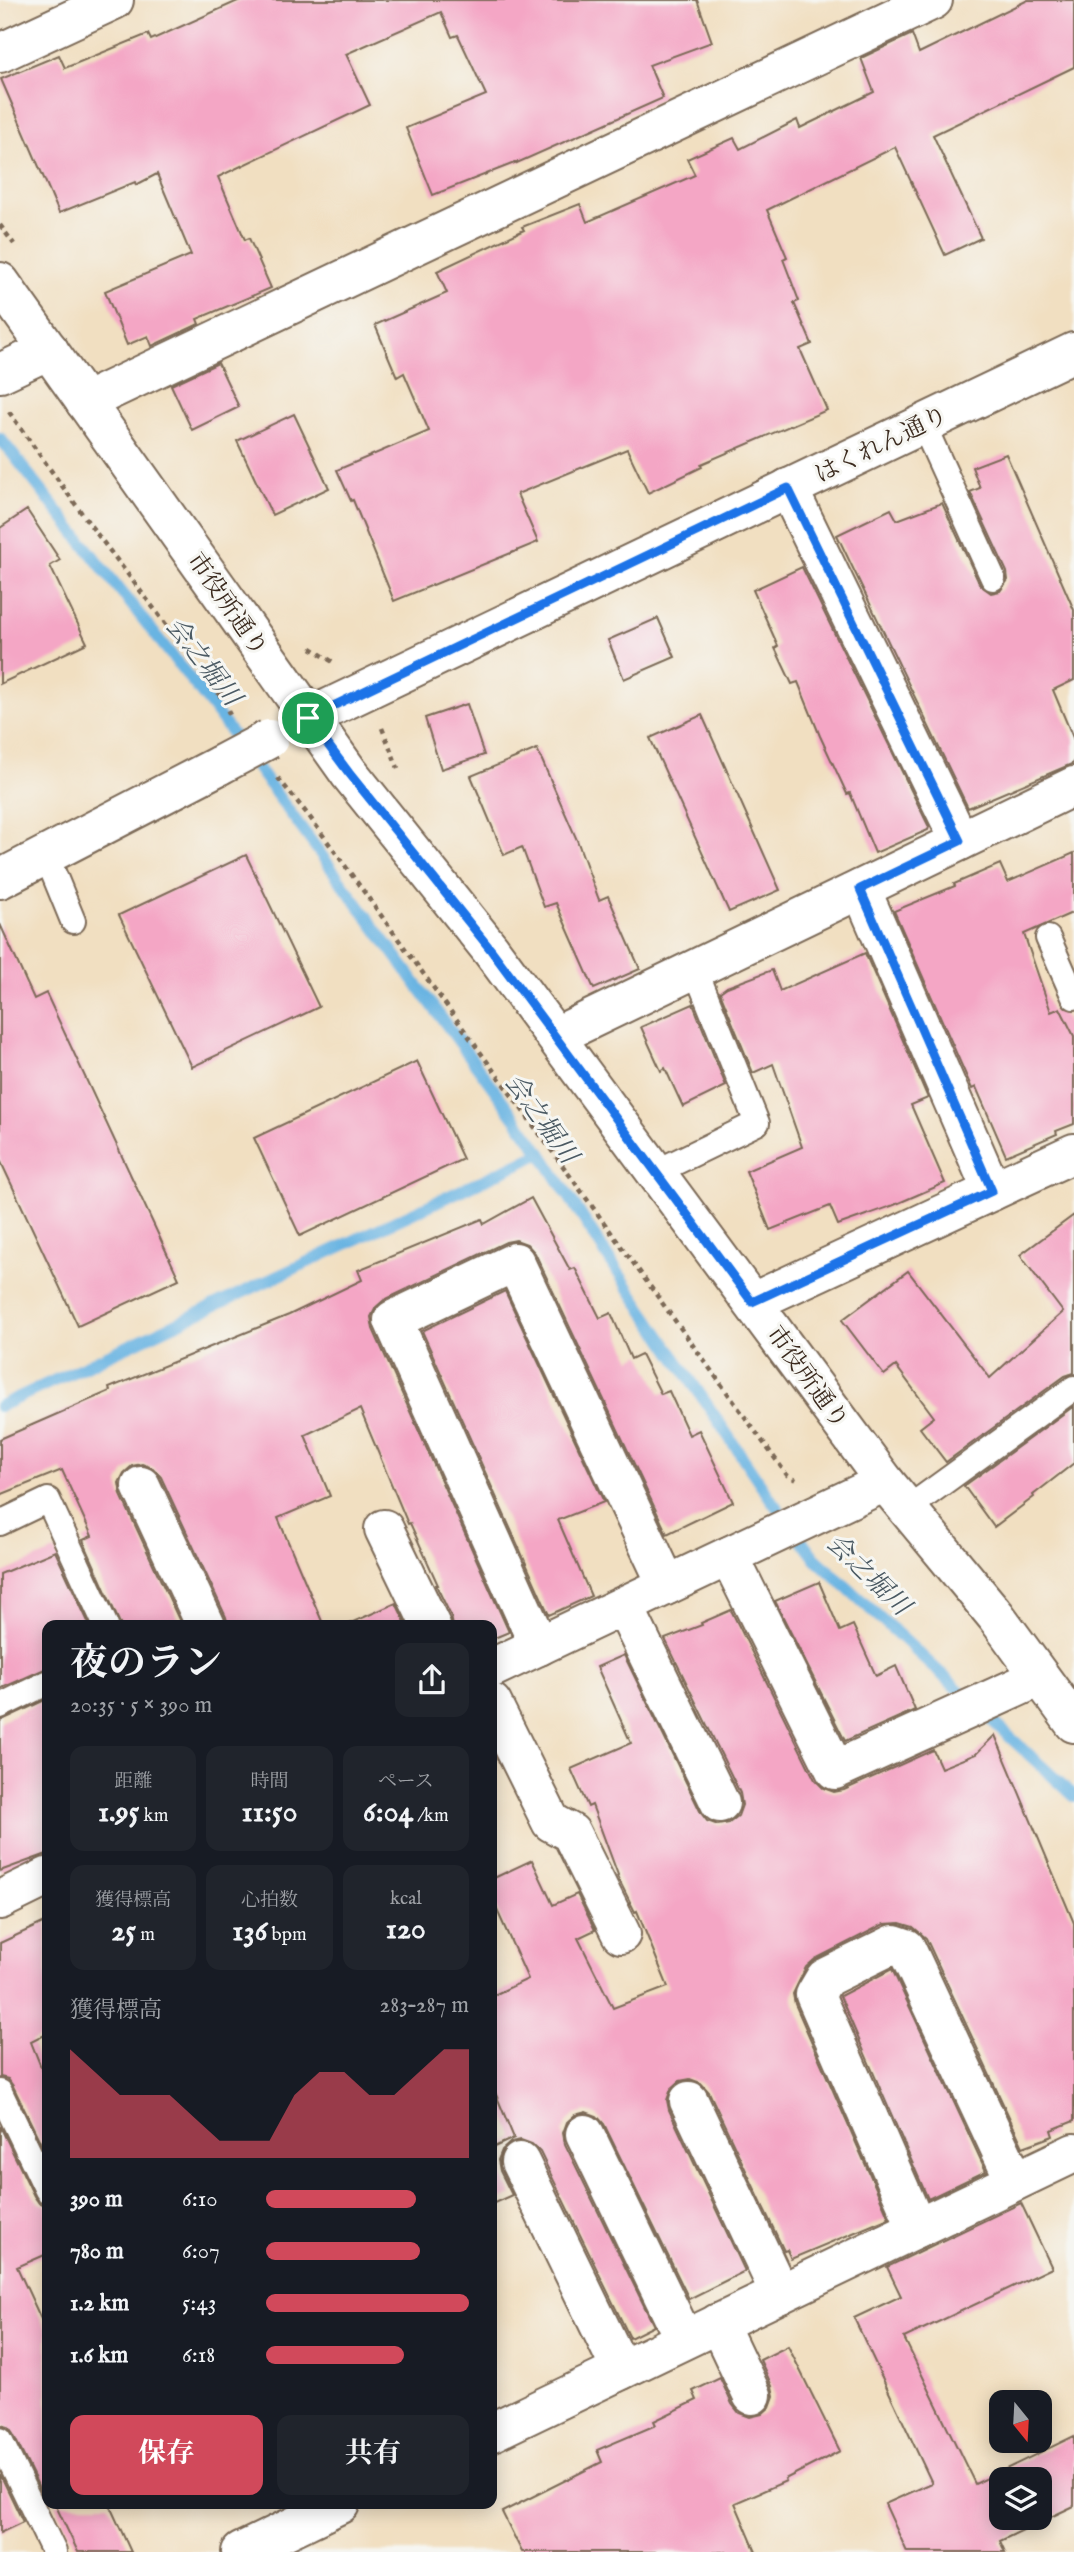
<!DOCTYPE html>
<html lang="ja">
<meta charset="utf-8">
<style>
body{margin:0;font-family:"IM FELL English","Noto Serif JP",serif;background:#20242c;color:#f1f3f6;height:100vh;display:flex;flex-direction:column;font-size:26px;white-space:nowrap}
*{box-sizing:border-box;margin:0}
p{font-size:23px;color:#9ea1a6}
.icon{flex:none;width:38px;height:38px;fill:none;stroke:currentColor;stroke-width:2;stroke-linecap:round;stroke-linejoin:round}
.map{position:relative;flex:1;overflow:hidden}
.sheet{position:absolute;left:42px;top:1620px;width:455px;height:889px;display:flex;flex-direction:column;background:#171b24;border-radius:14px;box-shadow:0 4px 18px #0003}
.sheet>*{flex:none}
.needle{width:46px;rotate:162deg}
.fabs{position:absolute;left:989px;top:2390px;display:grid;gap:14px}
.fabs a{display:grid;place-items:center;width:63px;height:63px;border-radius:14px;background:#171b24;box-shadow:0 4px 18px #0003;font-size:35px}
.pin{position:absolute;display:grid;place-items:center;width:60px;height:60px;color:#fff;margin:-30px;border:4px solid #fff;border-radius:50%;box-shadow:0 2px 7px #0007}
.round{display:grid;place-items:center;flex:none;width:74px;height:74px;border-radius:14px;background:#20242c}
.summary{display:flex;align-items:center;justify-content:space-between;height:119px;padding:0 28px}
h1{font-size:38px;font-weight:700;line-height:52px}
.figures{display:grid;grid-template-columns:repeat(3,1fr);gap:10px;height:119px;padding:7px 28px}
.figures div{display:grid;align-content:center;border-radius:14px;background:#20242c;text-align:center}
.figures b{font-size:30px;font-weight:700}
.figures small{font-size:19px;font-weight:400}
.figures p{font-size:19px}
.chart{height:196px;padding:14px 28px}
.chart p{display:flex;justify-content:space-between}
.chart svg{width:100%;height:126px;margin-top:7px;fill:#d1495b;opacity:.7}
.action{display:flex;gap:14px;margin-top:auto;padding:14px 28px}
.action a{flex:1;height:80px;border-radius:14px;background:#d1495b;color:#fff;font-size:28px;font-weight:700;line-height:80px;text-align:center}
.action a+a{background:#20242c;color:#f1f3f6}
ul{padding:0 28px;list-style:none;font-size:23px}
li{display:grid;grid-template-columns:112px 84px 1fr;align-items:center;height:52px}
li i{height:18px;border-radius:9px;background:#d1495b}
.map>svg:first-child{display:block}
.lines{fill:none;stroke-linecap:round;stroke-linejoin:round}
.stream{stroke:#69b4e2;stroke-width:12}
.building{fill:#f4a6c5;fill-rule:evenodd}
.service-casing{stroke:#7b6957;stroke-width:28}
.minor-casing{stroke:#7b6957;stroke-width:42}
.tertiary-casing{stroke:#7b6957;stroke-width:42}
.path{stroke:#7b6957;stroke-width:4.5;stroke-dasharray:5 5;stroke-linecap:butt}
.service{stroke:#fff;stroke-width:24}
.minor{stroke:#fff;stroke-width:38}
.tertiary{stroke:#fff;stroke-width:38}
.minor-bridge-casing{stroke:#7b6957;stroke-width:42;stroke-linecap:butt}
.minor-bridge{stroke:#fff;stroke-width:38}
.route-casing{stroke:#fff;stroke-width:14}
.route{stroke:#1a73e8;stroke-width:9}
.labels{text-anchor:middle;stroke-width:6;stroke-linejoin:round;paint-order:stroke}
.street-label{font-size:24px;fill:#3b2a1e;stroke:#f6f6f2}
.water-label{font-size:26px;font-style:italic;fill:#4b5a63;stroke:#f6f6f2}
</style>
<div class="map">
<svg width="1074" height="2552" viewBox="0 0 1074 2552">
<rect width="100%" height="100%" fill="#f6f6f2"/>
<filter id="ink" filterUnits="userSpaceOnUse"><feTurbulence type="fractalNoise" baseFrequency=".0143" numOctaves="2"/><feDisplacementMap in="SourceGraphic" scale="14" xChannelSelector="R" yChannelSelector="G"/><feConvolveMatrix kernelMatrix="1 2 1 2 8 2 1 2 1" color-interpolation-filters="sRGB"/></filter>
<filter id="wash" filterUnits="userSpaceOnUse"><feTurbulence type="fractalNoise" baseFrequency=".00686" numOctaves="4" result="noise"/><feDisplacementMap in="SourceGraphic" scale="28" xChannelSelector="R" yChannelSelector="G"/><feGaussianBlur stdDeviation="1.57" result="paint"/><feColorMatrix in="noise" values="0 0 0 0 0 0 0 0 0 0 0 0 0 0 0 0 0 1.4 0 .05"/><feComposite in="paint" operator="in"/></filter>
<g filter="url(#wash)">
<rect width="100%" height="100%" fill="#f1dfc1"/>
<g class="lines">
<g class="stream">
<polyline points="0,438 210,704 541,1153 611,1262 772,1501 815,1558 1074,1796"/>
<polyline points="0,1406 541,1153"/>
</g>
</g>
<g id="blocks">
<g class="building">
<polygon points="240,0 697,0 712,42 649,65 663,98 517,163 517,162 433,195 406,128 486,95 458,35 452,37 441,12 346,54 370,105 218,177 245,240 249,238 271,288 197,319 199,324 152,346 148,336 127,345 105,291 191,255 157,174 136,185 135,182 59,213 1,79 59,55 65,68 148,34 151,40"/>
<polygon points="1028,0 1074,0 1074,67 933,135 981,238 945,255 895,147 767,210 787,257 783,259 799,301 794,303 812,344 800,349 827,410 701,464 702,467 648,493 627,449 517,494 538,542 394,601 353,500 351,501 337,470 429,431 404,373 397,377 375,325 447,293 437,271 524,230 522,227 580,204 587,222 695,175 687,159 734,138 740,149 797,120 800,128 874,92 861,58 912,34 919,53"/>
<polygon points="218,363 239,407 192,430 171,385"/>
<polygon points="294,414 329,488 272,515 237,441"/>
<polygon points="1006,454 1074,610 1074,680 1053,690 1074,740 1074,763 968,808 837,535 891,509 897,520 942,503 980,585 991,593 1000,591 1008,580 1007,572 970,492 980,488 972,467"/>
<polygon points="27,510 60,560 50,566 87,643 0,684 0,528"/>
<polygon points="802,567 929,827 928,830 875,853 850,793 847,794 820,736 798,682 792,684 775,648 778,646 753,590"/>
<polygon points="658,618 675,657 624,679 608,640"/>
<polygon points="467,704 484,755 441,769 425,718"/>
<polygon points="702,715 780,890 729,912 650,738"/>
<polygon points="537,749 577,840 599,900 608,896 640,969 594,989 556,903 544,907 522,847 504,855 471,776"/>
<polygon points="1074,853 1074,912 1024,934 1051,1012 1060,1008 1074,1036 1074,1124 1056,1131 1057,1134 1006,1156 976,1087 972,1089 894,911 955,886 954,884 1000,864 1008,882"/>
<polygon points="246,855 319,1007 192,1067 119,915"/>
<polygon points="0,924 34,999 46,993 179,1279 78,1326 0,1160"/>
<polygon points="865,953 928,1098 911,1105 945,1183 894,1205 838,1225 830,1206 770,1230 746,1171 802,1147 773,1064 753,1073 720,992 727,987 772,970 780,991"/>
<polygon points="693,1004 726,1086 683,1107 665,1068 661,1071 641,1027"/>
<polygon points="417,1061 463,1159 300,1236 254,1138"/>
<polygon points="531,1198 570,1270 575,1268 600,1318 611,1313 631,1359 641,1354 661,1394 669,1391 689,1435 699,1430 733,1502 667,1534 535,1253 527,1244 516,1240 506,1242 384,1300 376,1307 371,1317 373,1329 509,1632 492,1639 492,1626 453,1626 451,1616 436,1585 438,1585 410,1523 408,1524 360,1409 305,1435 330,1496 278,1518 324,1626 228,1626 226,1617 161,1477 153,1468 142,1464 132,1466 124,1473 119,1483 121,1495 182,1626 121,1626 83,1540 92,1536 62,1470 0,1495 0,1439 110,1391 109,1388 289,1315 362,1280 358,1270 482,1219 484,1224"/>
<polygon points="1074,1215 1074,1373 1065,1376 946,1462 920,1428 934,1417 896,1366 884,1375 842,1320 908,1271 990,1378 1063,1312 1020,1255"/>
<polygon points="505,1291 604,1502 558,1520 591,1596 549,1615 422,1331"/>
<polygon points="1074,1406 1074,1463 1033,1495 1034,1497 994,1527 964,1486"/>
<polygon points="55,1551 90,1626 47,1626 47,1668 0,1689 0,1574"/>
<polygon points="819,1582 840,1631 853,1625 876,1676 896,1666 915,1710 845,1741 775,1601"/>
<polygon points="396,1603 407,1626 344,1626"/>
<polygon points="731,1610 815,1780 823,1788 834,1792 844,1790 933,1750 941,1768 976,1754 995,1735 1074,1923 1074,2121 1051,2130 1053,2136 1023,2147 926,1938 913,1927 900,1923 884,1924 815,1959 806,1967 793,1994 795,2004 889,2218 791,2259 787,2250 784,2251 709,2092 701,2083 690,2079 680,2081 671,2089 667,2100 669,2110 745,2271 689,2299 604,2124 597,2116 586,2112 575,2115 567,2122 563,2133 565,2144 654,2326 630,2338 540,2152 532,2144 521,2140 511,2142 502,2150 498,2160 500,2171 512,2195 492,2204 492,2148 514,2138 492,2085 492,1996 528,1979 492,1899 492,1879 532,1860 553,1905 577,1894 595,1930 578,1938 613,2008 668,1987 637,1911 635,1912 617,1876 618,1875 592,1805 588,1807 571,1769 631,1743 597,1667 624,1655 701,1813 707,1821 718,1825 729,1823 738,1816 742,1805 740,1793 665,1639 702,1625 701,1623"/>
<polygon points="47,1699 47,1854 0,1871 0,1721"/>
<polygon points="47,1921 47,2034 31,2042 47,2082 47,2156 13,2086 8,2079 0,2077 0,1943"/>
<polygon points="892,1969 986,2171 928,2199 840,1996"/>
<polygon points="0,2126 34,2196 39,2203 47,2205 47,2254 17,2267 47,2332 47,2504 13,2434 8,2427 0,2425"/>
<path d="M1021,2203L1052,2268L904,2338L975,2484L1074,2436V2506L1000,2541L1005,2552H907L885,2504L932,2483L854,2318L901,2296L887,2267ZM1001,2480H1040V2518H1001Z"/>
<polygon points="788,2346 840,2451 785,2479 786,2481 735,2503 756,2552 522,2552 502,2512 602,2462 597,2450 656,2425 654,2421 697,2400 693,2391 720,2378 732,2404 739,2413 750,2417 762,2414 770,2407 774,2396 772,2386 760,2360"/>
<polygon points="0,2474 23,2522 0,2533"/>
<polygon points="55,2504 109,2504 131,2552 78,2552"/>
</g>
</g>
</g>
<g filter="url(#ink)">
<use href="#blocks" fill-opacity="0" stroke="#7b6957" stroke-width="2"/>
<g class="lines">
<g class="service-casing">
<g id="service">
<polyline points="923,424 993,578"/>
<polyline points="46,855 73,921"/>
<polyline points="1048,938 1074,997"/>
<polyline points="656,1172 757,1123 695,969"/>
<polyline points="907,1509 1074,1388"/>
<polyline points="0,1523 48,1500 106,1626"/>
<polyline points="0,1706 47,1683"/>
<polyline points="0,2092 47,2190"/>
<polyline points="0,2440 54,2552"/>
</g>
</g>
<g class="minor-casing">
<g id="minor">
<polyline points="0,53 114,0"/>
<polyline points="0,373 49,350"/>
<polyline points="85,402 933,0"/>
<polyline points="788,488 960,841"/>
<polyline points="0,879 220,765"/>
<polyline points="861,889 992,1191"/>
<polyline points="556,1036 1074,786"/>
<polyline points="753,1302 1074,1153"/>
<polyline points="141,1486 206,1626"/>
<polyline points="384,1529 431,1626"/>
<polyline points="729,1556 835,1770 1040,1677"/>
<polyline points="624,1606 720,1803"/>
<polyline points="539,1646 393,1320 515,1262 667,1585"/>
<polyline points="492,1668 885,1482"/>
<polyline points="492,1703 551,1822 571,1833 621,1934"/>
<polyline points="0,1900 47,1877"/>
<polyline points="689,2101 780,2294"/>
<polyline points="585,2134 684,2339"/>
<polyline points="520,2162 621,2370"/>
<polyline points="917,2228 815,1995 825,1978 894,1944 906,1948 1015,2181"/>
<polyline points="718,2323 752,2395"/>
<polyline points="492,2432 1074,2153"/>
<polyline points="241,2552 340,2504"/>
</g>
</g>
<g class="tertiary-casing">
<g id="tertiary">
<polyline points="0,282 349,773 491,950 885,1482 996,1616 1074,1723"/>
<polyline points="308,718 1074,352"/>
</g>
</g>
<g class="path">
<polyline points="0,225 14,244"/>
<polyline points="9,412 91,526 219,694 230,715"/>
<polyline points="311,648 333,662"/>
<polyline points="219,694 236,684"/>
<polyline points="382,728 398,768"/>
<polyline points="278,778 309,816 787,1475 796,1480"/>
</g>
<use href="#service" class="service"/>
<use href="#minor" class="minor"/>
<use href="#tertiary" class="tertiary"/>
<g class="minor-bridge-casing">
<polyline id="minor-bridge" points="220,765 269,739"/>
</g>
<use href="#minor-bridge" class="minor-bridge"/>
</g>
</g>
<g class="lines" filter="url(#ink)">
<g class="route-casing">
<polygon id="route" points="788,488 960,841 860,889 992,1191 752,1302 491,950 349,773 308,718"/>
</g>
<use href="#route" class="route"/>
</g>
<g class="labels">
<g class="street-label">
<text transform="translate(881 444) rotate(-26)" y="8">はくれん通り</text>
<text transform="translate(228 604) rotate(55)" y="8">市役所通り</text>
<text transform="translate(808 1377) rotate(54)" y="8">市役所通り</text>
</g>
<g class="water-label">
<text transform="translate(204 661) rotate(52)" y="9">会之堀川</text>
<text transform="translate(542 1118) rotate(54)" y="9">会之堀川</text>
<text transform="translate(869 1574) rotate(44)" y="9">会之堀川</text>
</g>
</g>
</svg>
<div class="fabs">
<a><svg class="needle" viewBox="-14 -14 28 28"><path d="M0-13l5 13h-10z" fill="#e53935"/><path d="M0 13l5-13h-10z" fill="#9ea1a6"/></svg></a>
<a><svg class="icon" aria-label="layers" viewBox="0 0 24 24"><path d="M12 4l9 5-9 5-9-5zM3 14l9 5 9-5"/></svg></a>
</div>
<div class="pin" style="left:308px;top:718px;background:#1e9e55"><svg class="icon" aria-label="arrive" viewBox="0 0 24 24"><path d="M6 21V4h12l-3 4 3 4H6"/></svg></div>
<section class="sheet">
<div class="summary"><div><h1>夜のラン</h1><p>20:35 · 5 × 390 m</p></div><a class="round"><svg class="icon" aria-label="share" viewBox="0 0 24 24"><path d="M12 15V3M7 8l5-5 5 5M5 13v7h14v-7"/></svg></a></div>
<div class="figures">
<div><p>距離</p><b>1.95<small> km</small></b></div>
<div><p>時間</p><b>11:50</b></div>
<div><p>ペース</p><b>6:04<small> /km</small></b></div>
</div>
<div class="figures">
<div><p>獲得標高</p><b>25<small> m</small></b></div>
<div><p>心拍数</p><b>136<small> bpm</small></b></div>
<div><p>kcal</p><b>120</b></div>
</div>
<div class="chart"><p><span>獲得標高</span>283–287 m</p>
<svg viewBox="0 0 160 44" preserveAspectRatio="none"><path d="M0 44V6L10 14L20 22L30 22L40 22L50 30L60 38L70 38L80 38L90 22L100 14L110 14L120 22L130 22L140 14L150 6L160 6V44z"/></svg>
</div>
<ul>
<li><b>390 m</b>6:10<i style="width:74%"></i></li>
<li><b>780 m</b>6:07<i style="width:76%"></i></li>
<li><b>1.2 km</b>5:43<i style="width:100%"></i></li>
<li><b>1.6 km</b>6:18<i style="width:68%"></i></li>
</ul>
<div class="action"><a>保存</a><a>共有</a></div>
</section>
</div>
